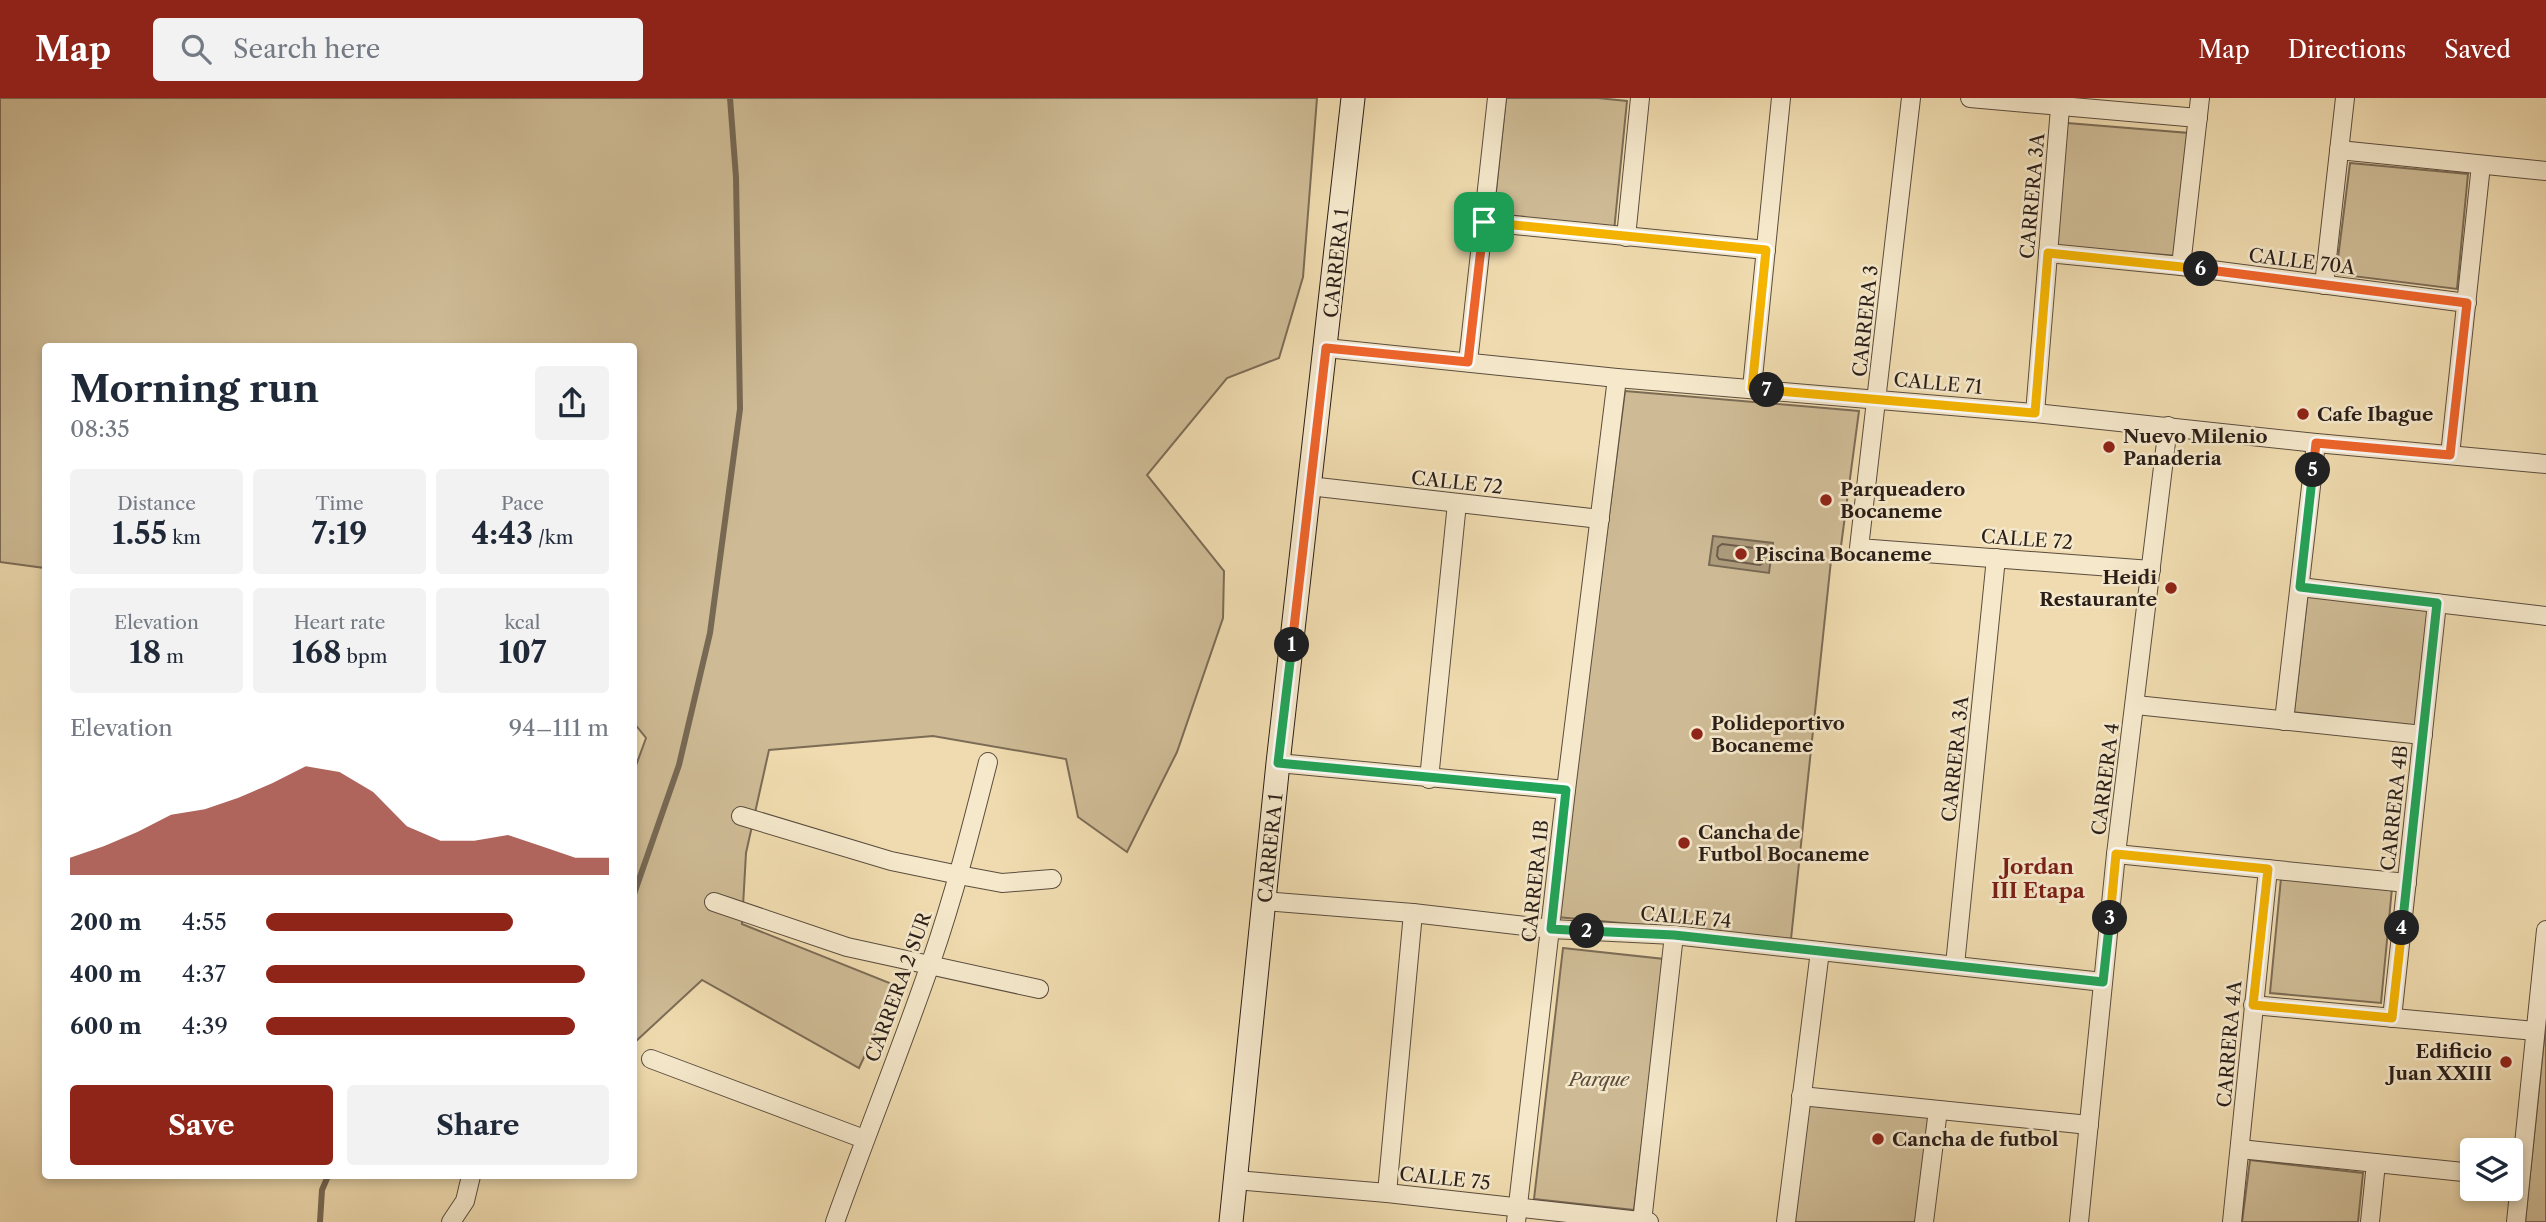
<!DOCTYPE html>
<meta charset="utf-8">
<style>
body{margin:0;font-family:"Libre Caslon Text",serif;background:#f2f2f3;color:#1f2937;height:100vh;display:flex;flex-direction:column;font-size:26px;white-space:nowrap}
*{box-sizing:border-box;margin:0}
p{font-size:23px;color:#747a83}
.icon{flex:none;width:38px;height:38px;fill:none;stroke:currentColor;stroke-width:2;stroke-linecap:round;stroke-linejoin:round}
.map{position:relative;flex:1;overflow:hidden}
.details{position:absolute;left:42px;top:245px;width:595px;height:836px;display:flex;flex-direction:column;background:#fff;border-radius:7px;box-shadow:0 4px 10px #0003}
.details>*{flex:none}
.controls{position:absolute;left:2460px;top:1040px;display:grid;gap:14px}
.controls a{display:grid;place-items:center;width:63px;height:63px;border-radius:7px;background:#fff;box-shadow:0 4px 10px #0003;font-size:35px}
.pin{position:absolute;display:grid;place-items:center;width:60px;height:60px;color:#fff;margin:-30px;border-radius:14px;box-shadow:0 4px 10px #0006}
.km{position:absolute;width:35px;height:35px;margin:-18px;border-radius:50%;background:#222;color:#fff;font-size:19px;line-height:35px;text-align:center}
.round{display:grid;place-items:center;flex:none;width:74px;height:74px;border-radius:7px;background:#f2f2f3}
.overview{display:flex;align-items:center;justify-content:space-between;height:119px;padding:0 28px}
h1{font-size:38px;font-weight:800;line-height:52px}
.stats{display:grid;grid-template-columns:repeat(3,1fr);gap:10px;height:119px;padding:7px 28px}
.stats div{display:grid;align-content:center;border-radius:7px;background:#f2f2f3;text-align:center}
.stats b{font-size:30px;font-weight:800}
.stats small{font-size:19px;font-weight:400}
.stats p{font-size:19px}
.chart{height:196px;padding:14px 28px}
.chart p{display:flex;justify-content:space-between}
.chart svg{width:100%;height:126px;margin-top:7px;fill:#8f2418;opacity:.7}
.primary-button{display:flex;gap:14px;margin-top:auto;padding:14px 28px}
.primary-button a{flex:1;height:80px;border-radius:7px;background:#8f2418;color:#fff;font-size:28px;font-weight:800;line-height:80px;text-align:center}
.primary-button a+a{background:#f2f2f3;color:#1f2937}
ul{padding:0 28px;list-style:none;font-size:23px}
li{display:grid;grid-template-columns:112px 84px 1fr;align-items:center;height:52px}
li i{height:18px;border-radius:9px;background:#8f2418}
header{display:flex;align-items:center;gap:42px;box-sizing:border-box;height:98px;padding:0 35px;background:#8f2418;color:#fff}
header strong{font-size:33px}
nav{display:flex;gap:38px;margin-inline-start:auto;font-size:24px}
.search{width:490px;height:63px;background:#f2f2f3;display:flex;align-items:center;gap:18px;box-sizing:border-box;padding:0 24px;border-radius:7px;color:#747a83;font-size:26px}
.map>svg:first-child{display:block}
.green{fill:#cebb95;stroke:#7c6c56;stroke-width:2}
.water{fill:#ac9b7c;stroke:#786954;stroke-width:2}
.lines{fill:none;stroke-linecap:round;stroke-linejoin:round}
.shore{stroke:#6b5c4a;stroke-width:2}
.stream{stroke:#786954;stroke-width:6}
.street-casing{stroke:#5b4d3e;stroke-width:20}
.secondary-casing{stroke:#2a1e18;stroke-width:25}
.street{stroke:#f5e8cb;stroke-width:18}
.secondary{stroke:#f5e8cb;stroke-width:23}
.split-1-casing{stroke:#fff;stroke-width:14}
.split-2-casing{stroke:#fff;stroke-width:14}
.split-3-casing{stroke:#fff;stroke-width:14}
.split-4-casing{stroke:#fff;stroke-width:14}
.split-5-casing{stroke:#fff;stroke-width:14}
.split-6-casing{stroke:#fff;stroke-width:14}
.split-7-casing{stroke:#fff;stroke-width:14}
.split-8-casing{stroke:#fff;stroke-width:14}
.split-1{stroke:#f0652b;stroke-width:9}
.split-2{stroke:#22a559;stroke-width:9}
.split-3{stroke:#22a559;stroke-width:9}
.split-4{stroke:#f5b400;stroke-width:9}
.split-5{stroke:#22a559;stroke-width:9}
.split-6{stroke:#f0652b;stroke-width:9}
.split-7{stroke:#f5b400;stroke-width:9}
.split-8{stroke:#f5b400;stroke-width:9}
.poi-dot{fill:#8f2418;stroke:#f5e8cb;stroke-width:2.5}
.labels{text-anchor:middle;stroke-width:5;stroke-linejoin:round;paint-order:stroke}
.street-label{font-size:19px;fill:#2a1e18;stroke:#f5e8cb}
.poi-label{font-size:19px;font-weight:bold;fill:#2a1e18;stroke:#f5e8cb;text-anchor:start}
.park-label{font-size:19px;font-style:italic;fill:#5b4d3e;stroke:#f5e8cb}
.neighbourhood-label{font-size:21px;font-weight:bold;fill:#7a1f14;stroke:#f5e8cb}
</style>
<header>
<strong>Map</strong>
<div class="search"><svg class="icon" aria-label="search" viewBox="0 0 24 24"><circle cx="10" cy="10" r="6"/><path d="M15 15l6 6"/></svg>Search here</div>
<nav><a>Map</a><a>Directions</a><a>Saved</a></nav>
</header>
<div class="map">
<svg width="2546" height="1124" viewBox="0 0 2546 1124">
<rect width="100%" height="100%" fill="#efdbaf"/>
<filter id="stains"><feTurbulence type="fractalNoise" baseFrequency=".00286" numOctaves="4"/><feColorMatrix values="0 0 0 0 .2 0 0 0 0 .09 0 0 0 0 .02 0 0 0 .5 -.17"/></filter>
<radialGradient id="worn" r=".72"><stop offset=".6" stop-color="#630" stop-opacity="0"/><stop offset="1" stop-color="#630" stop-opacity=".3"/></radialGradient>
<g class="green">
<polygon points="0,0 1317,0 1303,179 1279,260 1227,280 1147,377 1224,473 1223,520 1177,654 1127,754 1078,719 1066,661 933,638 769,652 746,755 742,826 897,888 859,970 702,882 634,945 634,673 646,640 634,625 634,248 46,248 45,470 0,464"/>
<polygon points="1506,0 1598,0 1627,3 1614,133 1493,121"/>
<polygon points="2067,25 2189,35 2178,158 2055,148"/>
<polygon points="2350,65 2468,76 2457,191 2336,176"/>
<polygon points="1625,293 1859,313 1841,448 1832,453 1791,841 1557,819"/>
<polygon points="2308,493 2431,506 2416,636 2293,622"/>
<polygon points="2281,780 2392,790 2381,905 2270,895"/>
<polygon points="1563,850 1664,861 1634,1112 1534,1101"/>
<polygon points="2546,923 2546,1124 2525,1124"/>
<polygon points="1804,1002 1930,1018 1916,1124 1789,1124"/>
<polygon points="2250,1062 2363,1075 2358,1124 2242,1124"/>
</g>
<polygon class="water" points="1713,438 1773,445 1769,475 1709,467"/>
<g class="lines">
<polygon class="shore" points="1722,446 1762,451 1764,454 1763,465 1760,467 1719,461 1717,458 1718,449"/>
<g class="stream">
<polyline points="634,796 679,667 710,535 740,311 736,79 730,0"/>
<polyline points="320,1124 322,1092 328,1078"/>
</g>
<g class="street-casing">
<g id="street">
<polyline points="1911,0 1859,450 2151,472"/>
<polyline points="1970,0 2198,20"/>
<polyline points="2339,52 2546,73"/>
<polyline points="1484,124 1766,152"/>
<polyline points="1626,139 1640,0"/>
<polyline points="2048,155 2181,168 2467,205"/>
<polyline points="2181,168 2200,0"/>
<polyline points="2324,187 2345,0"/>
<polyline points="1326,250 1617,280 2035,315 2316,345 2546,366"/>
<polyline points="1468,264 1497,0"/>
<polyline points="1752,290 1781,0"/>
<polyline points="2035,315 2060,10"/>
<polyline points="2450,357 2481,67"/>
<polyline points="1309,388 1600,421"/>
<polyline points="2300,489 2546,518"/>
<polyline points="2136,607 2423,637"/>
<polyline points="2284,623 2316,345"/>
<polyline points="1278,665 1566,692"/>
<polyline points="1429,681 1457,405"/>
<polyline points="741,718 891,763 959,777 1002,785 1052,781"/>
<polyline points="2116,756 2407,785"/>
<polyline points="1264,803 1413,815 1551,831 1674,837 2103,884"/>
<polyline points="714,804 847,849 1039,891"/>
<polyline points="1955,867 1996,460"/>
<polyline points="2253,907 2535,933"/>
<polyline points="2392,920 2437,505"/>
<polyline points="651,961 864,1041"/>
<polyline points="1801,998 2089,1027"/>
<polyline points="2240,1051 2473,1075"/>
<polyline points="1236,1082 1387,1095 1649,1124"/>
<polyline points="1387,1095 1413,815"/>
<polyline points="451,1124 465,1103 471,1078"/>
<path d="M835,1124C866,1037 901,951 931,864C954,798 971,731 988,664"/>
<polyline points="1516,1124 1566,692 1617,280"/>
<polyline points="1642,1124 1674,837"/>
<polyline points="1786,1124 1820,853"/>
<polyline points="1924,1124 1938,1012"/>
<polyline points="2079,1124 2116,756 2168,328"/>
<polyline points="2232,1124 2268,771"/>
<polyline points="2370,1124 2376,1065"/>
<polyline points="2516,1124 2546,832"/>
</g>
</g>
<g class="secondary-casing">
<polyline id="secondary" points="1231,1124 1278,665 1353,0"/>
</g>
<use href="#street" class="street"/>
<use href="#secondary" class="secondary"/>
</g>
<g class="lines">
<g class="split-1-casing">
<polyline id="split-1" points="1292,547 1326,250 1468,264 1484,124"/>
</g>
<g class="split-2-casing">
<polyline id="split-2" points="1292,547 1278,665 1566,692 1551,831 1587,833"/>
</g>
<g class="split-3-casing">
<polyline id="split-3" points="1587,833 1674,837 2103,884 2110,820"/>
</g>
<g class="split-4-casing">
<polyline id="split-4" points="2110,820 2116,756 2268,771 2253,907 2392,920 2402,830"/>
</g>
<g class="split-5-casing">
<polyline id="split-5" points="2313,372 2300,489 2437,505 2402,830"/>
</g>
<g class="split-6-casing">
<polyline id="split-6" points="2201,171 2467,205 2450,357 2316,345 2313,372"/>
</g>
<g class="split-7-casing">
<polyline id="split-7" points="1767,292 2035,315 2048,155 2201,171"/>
</g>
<g class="split-8-casing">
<polyline id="split-8" points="1484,124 1766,152 1752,290 1767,292"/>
</g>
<use href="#split-1" class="split-1"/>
<use href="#split-2" class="split-2"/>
<use href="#split-3" class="split-3"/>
<use href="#split-4" class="split-4"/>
<use href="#split-5" class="split-5"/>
<use href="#split-6" class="split-6"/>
<use href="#split-7" class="split-7"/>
<use href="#split-8" class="split-8"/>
</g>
<g class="poi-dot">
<circle cx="2303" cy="316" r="7"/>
<circle cx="2109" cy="349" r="7"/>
<circle cx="1826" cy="402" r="7"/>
<circle cx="1741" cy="456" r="7"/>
<circle cx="2171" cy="490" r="7"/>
<circle cx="1697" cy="636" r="7"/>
<circle cx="1684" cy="745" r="7"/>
<circle cx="2506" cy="964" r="7"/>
<circle cx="1878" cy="1041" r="7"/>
</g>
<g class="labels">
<g class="street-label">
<text transform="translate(2032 98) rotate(-85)" y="7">CARRERA 3A</text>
<text transform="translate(2302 163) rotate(7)" y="7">CALLE 70A</text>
<text transform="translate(1336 165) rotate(-84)" y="7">CARRERA 1</text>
<text transform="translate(1865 223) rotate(-84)" y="7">CARRERA 3</text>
<text transform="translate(1938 285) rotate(5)" y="7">CALLE 71</text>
<text transform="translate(1457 384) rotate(6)" y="7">CALLE 72</text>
<text transform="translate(2027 441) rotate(4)" y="7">CALLE 72</text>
<text transform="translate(1955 661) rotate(-84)" y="7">CARRERA 3A</text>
<text transform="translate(2105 681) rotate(-83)" y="7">CARRERA 4</text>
<text transform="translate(2394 710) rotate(-84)" y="7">CARRERA 4B</text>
<text transform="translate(1270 750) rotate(-84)" y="7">CARRERA 1</text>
<text transform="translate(1535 783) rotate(-84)" y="7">CARRERA 1B</text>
<text transform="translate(1686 819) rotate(5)" y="7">CALLE 74</text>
<text transform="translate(898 889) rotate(-70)" y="7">CARRERA 2 SUR</text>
<text transform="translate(2229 946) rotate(-85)" y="7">CARRERA 4A</text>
<text transform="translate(1445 1080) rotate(6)" y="7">CALLE 75</text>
</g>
<g class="poi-label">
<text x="2317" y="323">Cafe Ibague</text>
<text x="2123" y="345">Nuevo Milenio<tspan x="2123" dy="22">Panaderia</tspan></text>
<text x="1840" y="398">Parqueadero<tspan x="1840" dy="22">Bocaneme</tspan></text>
<text x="1755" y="463">Piscina Bocaneme</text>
<text x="2157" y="486" text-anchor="end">Heidi<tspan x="2157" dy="22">Restaurante</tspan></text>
<text x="1711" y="632">Polideportivo<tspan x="1711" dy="22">Bocaneme</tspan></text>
<text x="1698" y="741">Cancha de<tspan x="1698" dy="22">Futbol Bocaneme</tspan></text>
<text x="2492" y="960" text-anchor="end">Edificio<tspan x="2492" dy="22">Juan XXIII</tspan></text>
<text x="1892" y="1048">Cancha de futbol</text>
</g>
<g class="park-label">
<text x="1599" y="988">Parque</text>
</g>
<g class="neighbourhood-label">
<text x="2038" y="776">Jordan<tspan x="2038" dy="24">III Etapa</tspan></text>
</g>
</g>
<rect width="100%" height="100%" filter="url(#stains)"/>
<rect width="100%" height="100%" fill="url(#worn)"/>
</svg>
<div class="controls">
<a><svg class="icon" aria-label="layers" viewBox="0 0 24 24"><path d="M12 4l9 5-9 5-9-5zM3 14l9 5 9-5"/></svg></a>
</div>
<div class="pin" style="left:1484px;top:124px;background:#1e9e55"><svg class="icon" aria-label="arrive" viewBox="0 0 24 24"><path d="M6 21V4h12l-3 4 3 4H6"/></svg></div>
<b class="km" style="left:1292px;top:547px">1</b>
<b class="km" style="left:1587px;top:833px">2</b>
<b class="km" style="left:2110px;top:820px">3</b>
<b class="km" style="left:2402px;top:830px">4</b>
<b class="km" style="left:2313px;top:372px">5</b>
<b class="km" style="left:2201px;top:171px">6</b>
<b class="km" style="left:1767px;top:292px">7</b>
<section class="details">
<div class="overview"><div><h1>Morning run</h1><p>08:35</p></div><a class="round"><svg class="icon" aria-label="share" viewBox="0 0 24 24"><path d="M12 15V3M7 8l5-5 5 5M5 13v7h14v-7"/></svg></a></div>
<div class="stats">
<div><p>Distance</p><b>1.55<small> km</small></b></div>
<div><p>Time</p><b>7:19</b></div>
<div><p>Pace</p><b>4:43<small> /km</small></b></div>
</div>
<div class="stats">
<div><p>Elevation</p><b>18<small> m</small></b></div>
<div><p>Heart rate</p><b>168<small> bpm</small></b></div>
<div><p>kcal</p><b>107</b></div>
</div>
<div class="chart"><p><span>Elevation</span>94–111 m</p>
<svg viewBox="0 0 160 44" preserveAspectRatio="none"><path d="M0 44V38L10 34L20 29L30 23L40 21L50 17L60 12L70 6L80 8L90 15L100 27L110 32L120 32L130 30L140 34L150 38L160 38V44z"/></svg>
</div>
<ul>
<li><b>200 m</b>4:55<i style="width:72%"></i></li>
<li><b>400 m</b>4:37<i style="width:93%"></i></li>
<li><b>600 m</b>4:39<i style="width:90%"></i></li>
</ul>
<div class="primary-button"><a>Save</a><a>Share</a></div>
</section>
</div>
